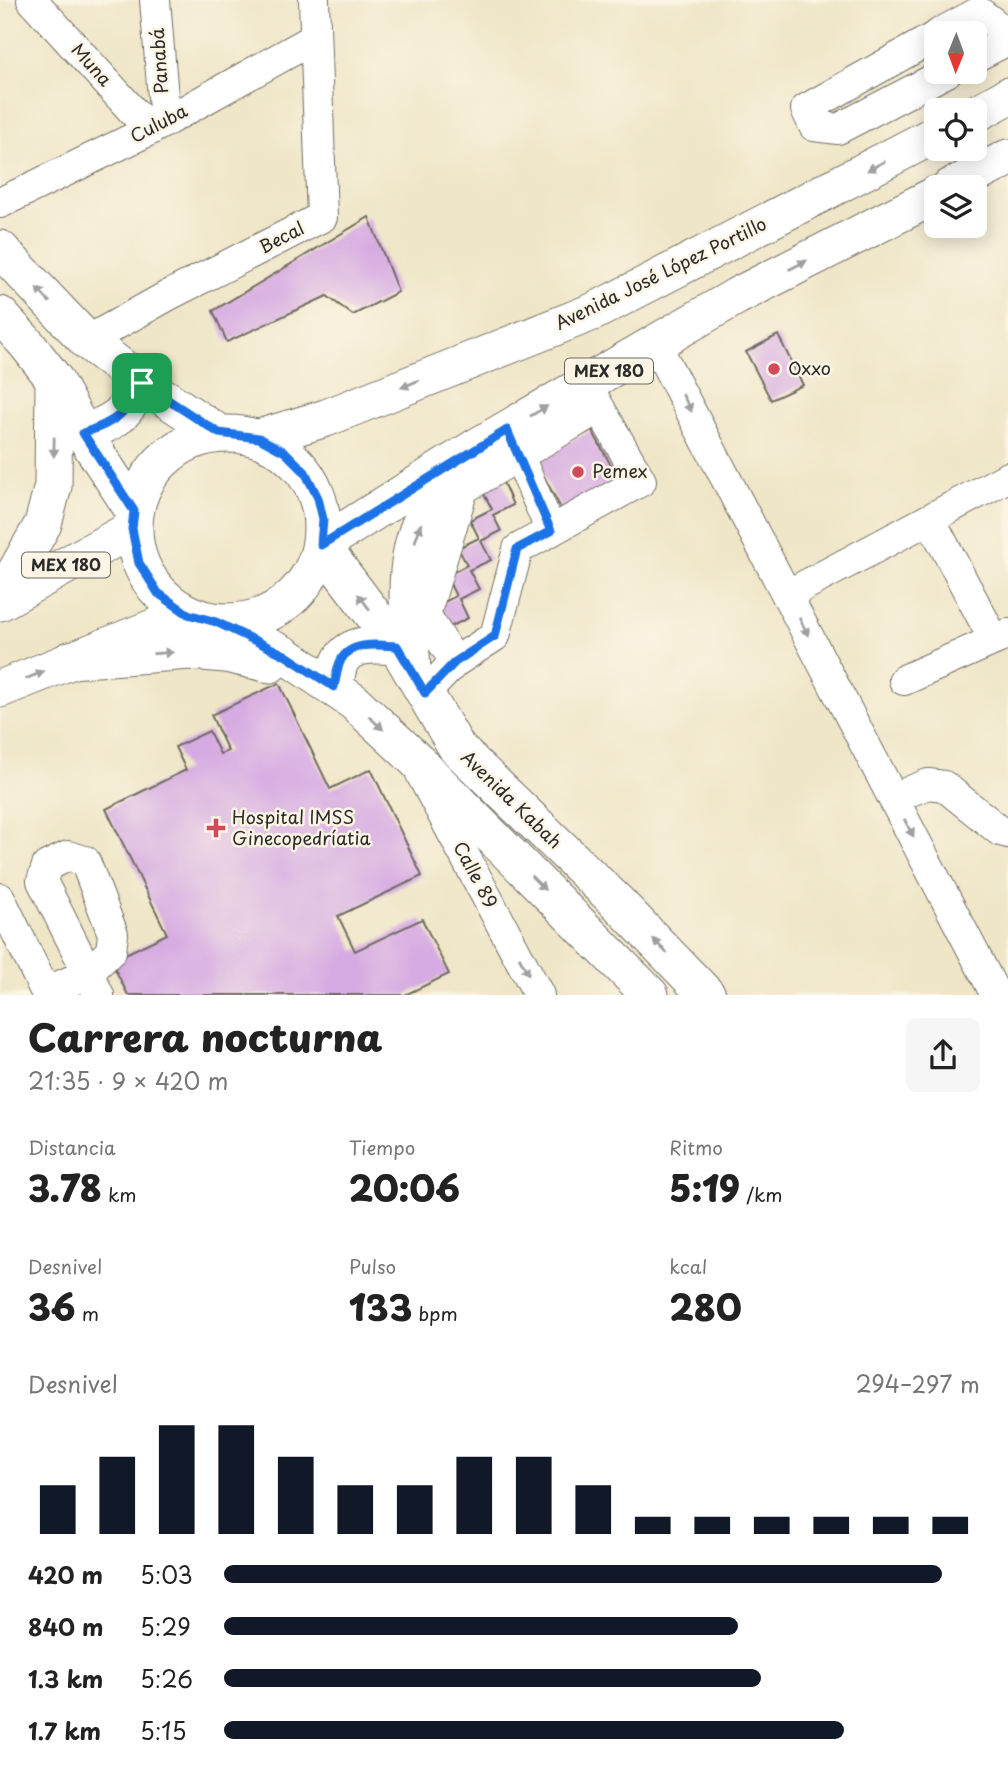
<!DOCTYPE html>
<html lang="es">
<meta charset="utf-8">
<style>
body{margin:0;font-family:"Playpen Sans",sans-serif;background:#f6f6f6;color:#222;height:100vh;display:flex;flex-direction:column;font-size:26px;white-space:nowrap}
*{box-sizing:border-box;margin:0}
p{font-size:23px;color:#767676}
.icon{flex:none;width:38px;height:38px;fill:none;stroke:currentColor;stroke-width:2;stroke-linecap:round;stroke-linejoin:round}
.map{position:relative;height:995px;overflow:hidden}
.sheet{display:flex;flex-direction:column;background:#fff;flex:1}
.sheet>*{flex:none}
.needle{width:46px;rotate:181deg}
.fabs{position:absolute;left:924px;top:21px;display:grid;gap:14px}
.fabs a{display:grid;place-items:center;width:63px;height:63px;border-radius:10px;background:#fff;box-shadow:0 4px 18px #0003;font-size:35px}
.pin{position:absolute;display:grid;place-items:center;width:60px;height:60px;color:#fff;margin:-30px;border-radius:14px;box-shadow:0 4px 10px #0006}
.round{display:grid;place-items:center;flex:none;width:74px;height:74px;border-radius:10px;background:#f6f6f6}
.overview{display:flex;align-items:center;justify-content:space-between;height:119px;padding:0 28px}
h1{font-size:38px;font-weight:800;line-height:52px}
.stats{display:grid;grid-template-columns:repeat(3,1fr);gap:10px;height:119px;padding:7px 28px}
.stats div{display:grid;align-content:center}
.stats b{font-size:35px;font-weight:800}
.stats small{font-size:19px;font-weight:400}
.stats p{font-size:19px}
.chart{height:196px;padding:14px 28px}
.chart p{display:flex;justify-content:space-between}
.chart svg{width:100%;height:126px;margin-top:7px;stroke:#111827;stroke-width:6}
ul{padding:0 28px;list-style:none;font-size:23px}
li{display:grid;grid-template-columns:112px 84px 1fr;align-items:center;height:52px}
li i{height:18px;border-radius:9px;background:#111827}
.map>svg:first-child{display:block}
.building{fill:#d6aae2}
.lines{fill:none;stroke-linecap:round;stroke-linejoin:round}
.minor-casing{stroke:#706c62;stroke-width:32}
.major-casing{stroke:#706c62;stroke-width:39}
.minor{stroke:#fff;stroke-width:30}
.major{stroke:#fff;stroke-width:37}
.oneway{fill:#a0a0a0}
.route-casing{stroke:#fff;stroke-width:14}
.route{stroke:#1a73e8;stroke-width:9}
.poi-dot{fill:#d1495b;stroke:#fcf5e5;stroke-width:2.5}
.labels{text-anchor:middle;stroke-width:5;stroke-linejoin:round;paint-order:stroke}
.shield{fill:#fcf5e5;stroke:#6a6863;stroke-width:2}
.shield-label{font-size:16px;font-weight:bold;fill:#2b2b2b}
.street-label{font-size:18px;fill:#2b2b2b;stroke:#fcf5e5}
.poi-label{font-size:18px;fill:#2b2b2b;stroke:#fcf5e5;text-anchor:start}
</style>
<div class="map">
<svg width="1008" height="995" viewBox="0 0 1008 995">
<rect width="100%" height="100%" fill="#fcf5e5"/>
<filter id="ink" filterUnits="userSpaceOnUse"><feTurbulence type="fractalNoise" baseFrequency=".0143" numOctaves="2"/><feDisplacementMap in="SourceGraphic" scale="14" xChannelSelector="R" yChannelSelector="G"/><feConvolveMatrix kernelMatrix="1 2 1 2 8 2 1 2 1" color-interpolation-filters="sRGB"/></filter>
<filter id="wash" filterUnits="userSpaceOnUse"><feTurbulence type="fractalNoise" baseFrequency=".00686" numOctaves="4" result="noise"/><feDisplacementMap in="SourceGraphic" scale="28" xChannelSelector="R" yChannelSelector="G"/><feGaussianBlur stdDeviation="1.57" result="paint"/><feColorMatrix in="noise" values="0 0 0 0 0 0 0 0 0 0 0 0 0 0 0 0 0 1.4 0 .05"/><feComposite in="paint" operator="in"/></filter>
<g filter="url(#wash)">
<rect width="100%" height="100%" fill="#efe6c8"/>
<g id="blocks">
<g class="building">
<polygon points="369,217 398,292 353,315 327,296 227,342 213,311"/>
<polygon points="778,335 803,385 771,400 746,352"/>
<polygon points="592,430 621,484 564,514 535,460"/>
<polygon points="502,480 513,505 493,515 501,531 481,541 491,560 469,570 479,589 459,599 468,618 448,628 436,606 456,596 446,576 467,565 458,548 479,538 470,520 492,509 482,490"/>
<polygon points="279,683 330,789 371,769 422,876 338,916 355,951 422,919 449,974 405,995 128,995 111,961 167,934 106,809 186,770 175,747 209,731 220,754 228,751 211,715"/>
</g>
</g>
</g>
<g filter="url(#ink)">
<use href="#blocks" fill-opacity="0" stroke="#706c62" stroke-width="2"/>
<g class="lines">
<g class="minor-casing">
<g id="minor">
<polyline points="32,0 150,130"/>
<polyline points="155,0 165,122"/>
<polyline points="940,33 979,12 1008,34"/>
<polyline points="936,36 806,109 814,126 838,129 947,72"/>
<polyline points="975,57 1008,40"/>
<polyline points="0,203 150,130 315,38"/>
<polyline points="87,341 169,295 322,217 314,0"/>
<polyline points="655,343 996,995"/>
<polyline points="511,438 551,531"/>
<polyline points="930,519 994,640"/>
<polyline points="787,595 1008,477"/>
<polyline points="414,597 455,662"/>
<polyline points="425,615 463,489 599,408"/>
<polyline points="904,680 1008,634"/>
<polyline points="425,693 455,662 495,636 518,549 641,481 586,384"/>
<polyline points="421,774 539,995"/>
<polyline points="893,798 928,784 944,786 1000,831 1008,833"/>
<polyline points="0,898 47,995"/>
<polyline points="46,992 87,974 111,951 113,934 85,861 68,856 47,866 42,881 99,995"/>
</g>
</g>
<g class="major-casing">
<g id="major">
<polyline points="975,114 1008,96"/>
<polyline points="951,187 1008,158"/>
<polyline points="0,249 87,341 142,383 220,434"/>
<polyline points="0,315 26,343 54,379 83,433 134,511"/>
<path d="M83,433C117,422 125,414 142,383"/>
<circle cx="228" cy="528" r="94"/>
<polyline points="259,438 326,418 595,311 936,134"/>
<polyline points="321,545 480,445 737,296 936,195"/>
<polyline points="321,545 397,646 457,748 618,903 707,995"/>
<polyline points="0,600 43,524 53,486 54,383"/>
<polyline points="0,602 132,529"/>
<polyline points="217,622 285,655 354,702 411,755 650,995"/>
<polyline points="70,660 189,651 226,654 270,664"/>
<path d="M412,670C409,616 399,558 428,508C436,495 449,482 459,470"/>
<path d="M334,687C336,679 337,667 341,660C352,641 379,645 397,646"/>
<polyline points="0,689 188,614"/>
</g>
</g>
<use href="#minor" class="minor"/>
<use href="#major" class="major"/>
</g>
<defs><path id="oneway-solid" d="M-6-.8H1V-3.2L6.5 0L1 3.2V.8H-6Z" transform="scale(1.75)"/></defs>
<g class="oneway">
<use href="#oneway-solid" transform="translate(876 166) rotate(152)"/>
<use href="#oneway-solid" transform="translate(798 265) rotate(-27)"/>
<use href="#oneway-solid" transform="translate(43 295) rotate(-133)"/>
<use href="#oneway-solid" transform="translate(410 384) rotate(158)"/>
<use href="#oneway-solid" transform="translate(687 403) rotate(62)"/>
<use href="#oneway-solid" transform="translate(539 411) rotate(-30)"/>
<use href="#oneway-solid" transform="translate(54 447) rotate(91)"/>
<use href="#oneway-solid" transform="translate(418 533) rotate(-71)"/>
<use href="#oneway-solid" transform="translate(364 602) rotate(-127)"/>
<use href="#oneway-solid" transform="translate(804 627) rotate(62)"/>
<use href="#oneway-solid" transform="translate(163 653) rotate(-4)"/>
<use href="#oneway-solid" transform="translate(35 675) rotate(-22)"/>
<use href="#oneway-solid" transform="translate(376 723) rotate(43)"/>
<use href="#oneway-solid" transform="translate(909 828) rotate(62)"/>
<use href="#oneway-solid" transform="translate(538 883) rotate(45)"/>
<use href="#oneway-solid" transform="translate(660 946) rotate(-134)"/>
<use href="#oneway-solid" transform="translate(524 966) rotate(62)"/>
</g>
</g>
<g class="lines" filter="url(#ink)">
<g class="route-casing">
<path id="route" d="M142,383L219,433L259,438L285,452L305,472L318,498L323,519L321,545L507,430L551,531L517,549L495,636L455,662L425,693L397,646C379,645 351,641 341,660C337,667 336,679 334,687L285,655L216,622L188,614L158,593L139,563L132,529L134,511L83,433C117,422 125,414 142,383Z"/>
</g>
<use href="#route" class="route"/>
</g>
<g class="poi-dot">
<circle cx="774" cy="369" r="7"/>
<circle cx="578" cy="472" r="7"/>
<path d="M212.5 817.5h7v7h7v7h-7v7h-7v-7h-7v-7h7z"/>
</g>
<g class="labels">
<g class="shield">
<rect x="565" y="358.5" width="88" height="25" rx="5"/>
<rect x="22" y="552.5" width="88" height="25" rx="5"/>
</g>
<g class="shield-label">
<text x="609" y="377">MEX 180</text>
<text x="66" y="571">MEX 180</text>
</g>
<g class="street-label">
<text transform="translate(160 61) rotate(-94)" y="6">Panabá</text>
<text transform="translate(91 65) rotate(48)" y="6">Muna</text>
<text transform="translate(159 124) rotate(-28)" y="6">Culuba</text>
<text transform="translate(282 238) rotate(-27)" y="6">Becal</text>
<text transform="translate(661 274) rotate(-26)" y="6">Avenida José López Portillo</text>
<text transform="translate(511 800) rotate(44)" y="6">Avenida Kabah</text>
<text transform="translate(475 875) rotate(62)" y="6">Calle 89</text>
</g>
<g class="poi-label">
<text x="788" y="375">Oxxo</text>
<text x="592" y="478">Pemex</text>
<text x="232" y="824">Hospital IMSS<tspan x="232" dy="21">Ginecopedríatia</tspan></text>
</g>
</g>
</svg>
<div class="fabs">
<a><svg class="needle" viewBox="-14 -14 28 28"><path d="M0-13l5 13h-10z" fill="#e53935"/><path d="M0 13l5-13h-10z" fill="#767676"/></svg></a>
<a><svg class="icon" aria-label="locate" viewBox="0 0 24 24"><circle cx="12" cy="12" r="6"/><path d="M12 2v4M12 18v4M2 12h4M18 12h4"/></svg></a>
<a><svg class="icon" aria-label="layers" viewBox="0 0 24 24"><path d="M12 4l9 5-9 5-9-5zM3 14l9 5 9-5"/></svg></a>
</div>
<div class="pin" style="left:142px;top:383px;background:#1e9e55"><svg class="icon" aria-label="arrive" viewBox="0 0 24 24"><path d="M6 21V4h12l-3 4 3 4H6"/></svg></div>
</div>
<section class="sheet">
<div class="overview"><div><h1>Carrera nocturna</h1><p>21:35 · 9 × 420 m</p></div><a class="round"><svg class="icon" aria-label="share" viewBox="0 0 24 24"><path d="M12 15V3M7 8l5-5 5 5M5 13v7h14v-7"/></svg></a></div>
<div class="stats">
<div><p>Distancia</p><b>3.78<small> km</small></b></div>
<div><p>Tiempo</p><b>20:06</b></div>
<div><p>Ritmo</p><b>5:19<small> /km</small></b></div>
</div>
<div class="stats">
<div><p>Desnivel</p><b>36<small> m</small></b></div>
<div><p>Pulso</p><b>133<small> bpm</small></b></div>
<div><p>kcal</p><b>280</b></div>
</div>
<div class="chart"><p><span>Desnivel</span>294–297 m</p>
<svg viewBox="0 0 160 44" preserveAspectRatio="none"><path d="M5 44V27M15 44V17M25 44V6M35 44V6M45 44V17M55 44V27M65 44V27M75 44V17M85 44V17M95 44V27M105 44V38M115 44V38M125 44V38M135 44V38M145 44V38M155 44V38"/></svg>
</div>
<ul>
<li><b>420 m</b>5:03<i style="width:95%"></i></li>
<li><b>840 m</b>5:29<i style="width:68%"></i></li>
<li><b>1.3 km</b>5:26<i style="width:71%"></i></li>
<li><b>1.7 km</b>5:15<i style="width:82%"></i></li>
</ul>
</section>
